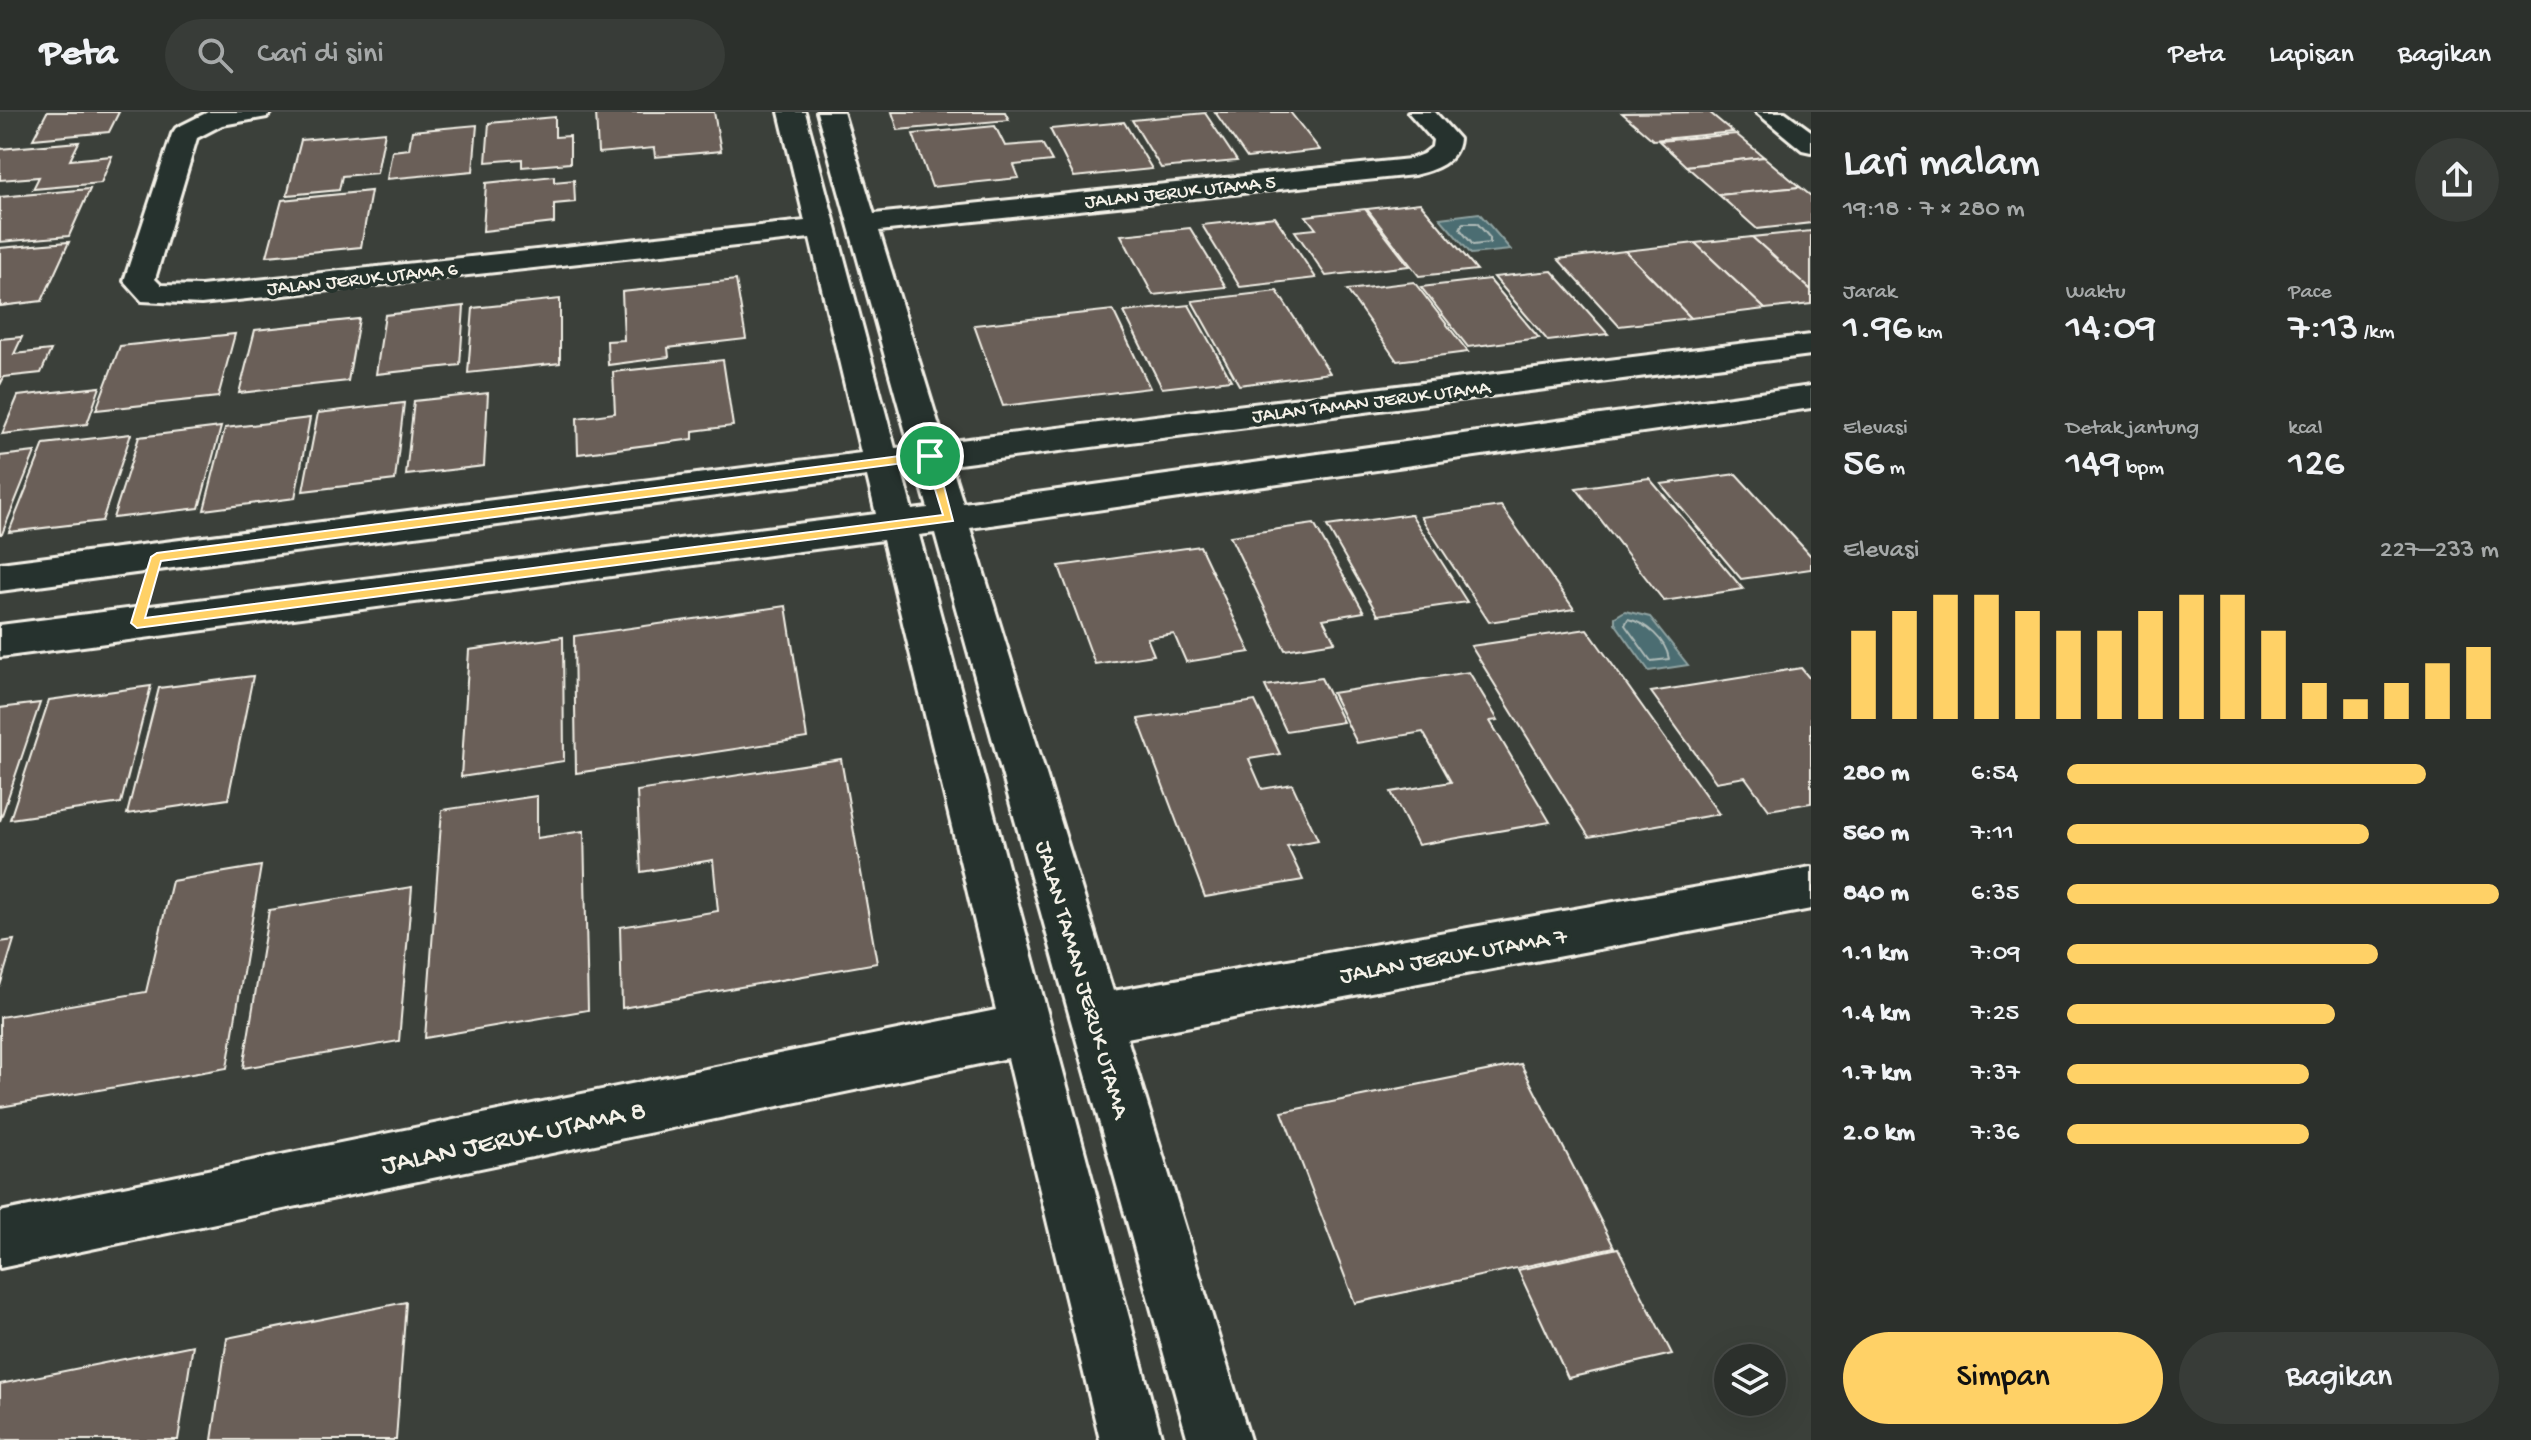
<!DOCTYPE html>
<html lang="id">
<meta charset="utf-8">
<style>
body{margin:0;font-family:"Gochi Hand",sans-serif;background:#383c38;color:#f1f3f6;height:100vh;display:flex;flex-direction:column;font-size:30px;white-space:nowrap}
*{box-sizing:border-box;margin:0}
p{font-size:26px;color:#a6a9a9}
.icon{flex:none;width:44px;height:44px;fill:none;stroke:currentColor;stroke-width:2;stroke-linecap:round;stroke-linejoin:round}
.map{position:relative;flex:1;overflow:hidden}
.drawer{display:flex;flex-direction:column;background:#2c302c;width:720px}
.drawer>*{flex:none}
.fabs{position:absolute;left:1714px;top:1232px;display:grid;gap:16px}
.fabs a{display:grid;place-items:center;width:72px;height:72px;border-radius:50%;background:#2c302c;box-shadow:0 8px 32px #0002,0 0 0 2px #484b48;font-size:40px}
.pin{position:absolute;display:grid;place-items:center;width:68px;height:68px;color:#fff;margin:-34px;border:4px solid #fff;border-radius:50%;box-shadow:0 2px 8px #0007}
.round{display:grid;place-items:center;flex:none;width:84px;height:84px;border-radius:42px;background:#383c38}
.summary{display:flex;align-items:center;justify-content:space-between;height:136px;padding:0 32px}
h1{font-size:44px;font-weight:600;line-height:60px}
.stats{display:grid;grid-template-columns:repeat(3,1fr);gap:12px;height:136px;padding:8px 32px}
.stats div{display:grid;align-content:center}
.stats b{font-size:40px;font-weight:600}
.stats small{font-size:22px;font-weight:400}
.stats p{font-size:22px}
.chart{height:224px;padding:16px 32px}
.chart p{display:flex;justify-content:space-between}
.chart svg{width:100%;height:144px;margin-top:8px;stroke:#ffd166;stroke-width:6}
.primary-button{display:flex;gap:16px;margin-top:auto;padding:16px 32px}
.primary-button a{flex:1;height:92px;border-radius:48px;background:#ffd166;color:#111;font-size:32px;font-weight:600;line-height:92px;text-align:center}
.primary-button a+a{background:#383c38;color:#f1f3f6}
ul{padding:0 32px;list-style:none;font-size:26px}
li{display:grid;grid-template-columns:128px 96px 1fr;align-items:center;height:60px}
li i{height:20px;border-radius:10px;background:#ffd166}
header{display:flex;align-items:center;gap:48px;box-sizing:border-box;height:112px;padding:0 40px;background:#2c302c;border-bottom:2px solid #484b48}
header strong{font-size:38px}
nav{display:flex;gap:44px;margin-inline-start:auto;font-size:28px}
.search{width:560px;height:72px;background:#383c38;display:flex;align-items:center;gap:20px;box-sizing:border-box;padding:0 28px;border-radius:44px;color:#a6a9a9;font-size:30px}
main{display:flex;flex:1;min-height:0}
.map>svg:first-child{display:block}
.water{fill:#4b6d72;stroke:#8fa2a1;stroke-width:2}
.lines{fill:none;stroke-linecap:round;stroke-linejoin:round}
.shore{stroke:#b0bcb9;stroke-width:2}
.building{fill:#6b5f58;stroke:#f4f1e8;stroke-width:2}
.street-casing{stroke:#f4f1e8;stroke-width:6}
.street{fill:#26332d;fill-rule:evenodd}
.route{fill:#ffd166;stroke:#fff;stroke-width:2;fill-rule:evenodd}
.labels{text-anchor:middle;stroke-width:8;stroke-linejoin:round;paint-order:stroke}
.far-street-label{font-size:20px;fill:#f4f1e8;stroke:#26332d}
.street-label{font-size:24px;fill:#f4f1e8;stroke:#26332d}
.near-street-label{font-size:28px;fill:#f4f1e8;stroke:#26332d}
</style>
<header>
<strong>Peta</strong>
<div class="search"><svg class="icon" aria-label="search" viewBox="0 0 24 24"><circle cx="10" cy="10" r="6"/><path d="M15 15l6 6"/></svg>Cari di sini</div>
<nav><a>Peta</a><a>Lapisan</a><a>Bagikan</a></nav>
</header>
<main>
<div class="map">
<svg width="1811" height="1328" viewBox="0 0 1811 1328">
<rect width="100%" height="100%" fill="#3b403a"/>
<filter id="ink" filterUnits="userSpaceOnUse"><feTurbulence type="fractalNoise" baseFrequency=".0125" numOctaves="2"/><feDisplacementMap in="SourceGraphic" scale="16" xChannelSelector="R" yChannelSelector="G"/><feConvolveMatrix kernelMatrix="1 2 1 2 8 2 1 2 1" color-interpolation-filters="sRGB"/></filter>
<g filter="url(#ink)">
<g class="water">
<polygon points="1479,101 1511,138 1471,142 1440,106"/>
<polygon points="1625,499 1650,505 1688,553 1649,559 1615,511 1615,505"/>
</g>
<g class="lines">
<g class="shore">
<polygon points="1463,111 1477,111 1490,126 1490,131 1473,133 1460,117"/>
<path d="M1628,507C1646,511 1666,528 1669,547L1651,549L1625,513Z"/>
</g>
</g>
<g class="building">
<polygon points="47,0 119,0 109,20 33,27"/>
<polygon points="596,0 714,0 721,39 655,45 654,36 598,41"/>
<polygon points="892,0 1005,0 1009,8 898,18"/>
<polygon points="1215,0 1290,0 1320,38 1247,46"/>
<polygon points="1709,0 1733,20 1653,28 1622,1"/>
<polygon points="1205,1 1237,49 1161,56 1132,8"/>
<polygon points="555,5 555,25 570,24 570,51 522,55 522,47 486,50 489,11"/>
<polygon points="1124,10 1152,57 1074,65 1050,17"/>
<polygon points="477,13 473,59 387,67 392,39 409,37 412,19"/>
<polygon points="995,14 1005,34 1042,31 1052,49 1014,53 1019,66 932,75 913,22"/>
<polygon points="385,20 377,61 342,64 339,78 287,83 301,28"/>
<polygon points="1736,22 1764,45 1686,54 1659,29"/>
<polygon points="79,30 70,48 112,44 101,71 33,77 39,65 0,68 0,37"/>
<polygon points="1764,45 1800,75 1719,83 1686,54"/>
<polygon points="554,64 554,70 574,68 575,90 554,92 554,111 483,119 486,71"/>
<polygon points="1800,75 1811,84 1811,111 1757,117 1719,83"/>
<polygon points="90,77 69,124 0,130 0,85"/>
<polygon points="371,79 361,135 267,144 282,88"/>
<polygon points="1420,91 1477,158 1419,164 1367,97"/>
<polygon points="1365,97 1409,154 1326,164 1295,119 1316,117 1306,104"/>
<polygon points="1275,105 1316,166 1240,175 1202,113"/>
<polygon points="1190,116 1226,175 1153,183 1121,123"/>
<polygon points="1811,119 1811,178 1752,125"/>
<polygon points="1752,125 1811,178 1811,192 1765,197 1695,131"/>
<polygon points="69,130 42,189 0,194 0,136"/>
<polygon points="1695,131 1765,197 1691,206 1625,139"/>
<polygon points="1625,139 1691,206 1619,214 1558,147"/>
<polygon points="1552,159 1608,222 1548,229 1494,165"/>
<polygon points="1489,167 1539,226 1468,235 1421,175"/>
<polygon points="736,168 746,227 668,236 669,245 608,253 607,229 624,228 622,180"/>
<polygon points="1414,170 1468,240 1397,249 1347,178"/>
<polygon points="1277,179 1330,261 1239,273 1192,189"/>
<polygon points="560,187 560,251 468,261 473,196"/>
<polygon points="1189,193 1231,268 1162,276 1124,200"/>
<polygon points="464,194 460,253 376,262 385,203"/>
<polygon points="1113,198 1150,276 1003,294 974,213"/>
<polygon points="359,207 348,269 239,281 255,218"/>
<polygon points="235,222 218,285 96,298 120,234"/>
<polygon points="22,225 14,242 51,238 41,261 4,265 0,273 0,227"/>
<polygon points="723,248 733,314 693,319 693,327 578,342 577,306 615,301 613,260"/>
<polygon points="100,275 87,312 2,322 18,284"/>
<polygon points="488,281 484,354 406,363 414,289"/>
<polygon points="404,291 395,368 303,379 318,301"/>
<polygon points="310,306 295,386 204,398 225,316"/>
<polygon points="221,315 199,396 113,406 139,325"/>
<polygon points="131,322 102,409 9,420 44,332"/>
<polygon points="35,340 2,422 0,422 0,344"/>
<polygon points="1736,362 1811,444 1811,457 1741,467 1661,372"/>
<polygon points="1649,366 1743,477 1664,489 1576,376"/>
<polygon points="1501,394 1574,497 1489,510 1421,405"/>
<polygon points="1411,402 1467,490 1378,503 1327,414"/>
<polygon points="1314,412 1364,500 1323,507 1335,530 1285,538 1230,424"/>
<polygon points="1200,434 1250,540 1186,550 1174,522 1147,526 1154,543 1095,552 1059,454"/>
<polygon points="786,494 807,626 576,661 574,524"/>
<polygon points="1587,517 1719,702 1589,725 1471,534"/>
<polygon points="563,525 564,649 461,665 469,538"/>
<polygon points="1801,556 1811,568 1811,691 1769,698 1745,665 1716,670 1651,580"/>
<polygon points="1469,560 1498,608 1490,609 1550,710 1418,733 1391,680 1451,670 1423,620 1357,631 1332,581"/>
<polygon points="253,564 228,687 127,702 159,576"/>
<polygon points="1321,566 1343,610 1286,619 1265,574"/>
<polygon points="151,574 121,691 10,707 49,588"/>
<polygon points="1255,589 1280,642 1249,647 1262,677 1292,672 1318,728 1287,734 1303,768 1205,785 1138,607"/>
<polygon points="40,591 0,709 0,596"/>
<polygon points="841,647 877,851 622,896 620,815 718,799 713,748 641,760 637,679"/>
<polygon points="537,684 537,726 584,719 588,898 425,926 442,698"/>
<polygon points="261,754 227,956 0,995 0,905 146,880 172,769"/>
<polygon points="412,775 399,929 243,956 269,798"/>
<polygon points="14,828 0,874 0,830"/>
<polygon points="1521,952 1614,1135 1355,1191 1282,1000"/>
<polygon points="1618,1136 1672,1242 1568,1266 1518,1158"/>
<polygon points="406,1190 396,1328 212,1328 227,1226"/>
<polygon points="193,1233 178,1328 0,1328 0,1272"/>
</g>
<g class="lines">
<g class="street-casing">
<g id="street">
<path d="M208,0H271L267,5L222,13L197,26L155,167L161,173L201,174L805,109L779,0H805L895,336L910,335L817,0H843L874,102L1410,47L1423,42L1432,35L1433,28L1408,0H1435L1459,27C1457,51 1434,58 1414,63L879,119L944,330L1811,223V243L951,353L963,391L1811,274V296L970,416L1113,879L1811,755V797L1127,926L1250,1328H1188L935,421L919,423L1162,1328H1100L1008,946L0,1156V1100L996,898L883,428L0,545V513L876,402L867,364L0,479V451L861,341L810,126L201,192L142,189L124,169L172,22L176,16ZM917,358L928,396L912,398L902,360Z"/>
<polygon points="1756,0 1785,0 1811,19 1811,40 1802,38"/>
</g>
</g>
<use href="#street" class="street"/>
</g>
</g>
<path class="route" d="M930,340L936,344L953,409L137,516L131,511L151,445L157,441ZM926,348L943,403L145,506L161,449Z"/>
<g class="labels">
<g class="far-street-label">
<text transform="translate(1180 78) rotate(-6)" y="7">JALAN JERUK UTAMA 5</text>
<text transform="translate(362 165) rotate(-6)" y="7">JALAN JERUK UTAMA 6</text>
<text transform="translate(1371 288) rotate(-7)" y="7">JALAN TAMAN JERUK UTAMA</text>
</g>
<g class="street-label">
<text transform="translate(1453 842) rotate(-10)" y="8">JALAN JERUK UTAMA 7</text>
<text transform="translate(1084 867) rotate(74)" y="8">JALAN TAMAN JERUK UTAMA</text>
</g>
<g class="near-street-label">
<text transform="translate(513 1023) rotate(-12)" y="10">JALAN JERUK UTAMA 8</text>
</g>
</g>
</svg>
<div class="fabs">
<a><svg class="icon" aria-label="layers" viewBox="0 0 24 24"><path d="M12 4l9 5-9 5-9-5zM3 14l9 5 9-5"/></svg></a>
</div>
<div class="pin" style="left:930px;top:344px;background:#1e9e55"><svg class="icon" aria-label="arrive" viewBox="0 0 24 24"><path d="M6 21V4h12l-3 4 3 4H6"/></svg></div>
</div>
<section class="drawer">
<div class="summary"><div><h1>Lari malam</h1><p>19:18 · 7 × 280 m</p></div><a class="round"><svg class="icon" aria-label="share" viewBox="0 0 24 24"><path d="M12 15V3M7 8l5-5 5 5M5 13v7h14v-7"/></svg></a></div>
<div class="stats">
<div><p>Jarak</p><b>1.96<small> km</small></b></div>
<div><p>Waktu</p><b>14:09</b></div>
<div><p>Pace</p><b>7:13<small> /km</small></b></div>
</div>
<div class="stats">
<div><p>Elevasi</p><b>56<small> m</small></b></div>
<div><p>Detak jantung</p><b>149<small> bpm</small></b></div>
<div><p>kcal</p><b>126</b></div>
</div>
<div class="chart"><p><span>Elevasi</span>227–233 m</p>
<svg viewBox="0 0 160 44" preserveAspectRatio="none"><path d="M5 44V17M15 44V11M25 44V6M35 44V6M45 44V11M55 44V17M65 44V17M75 44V11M85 44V6M95 44V6M105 44V17M115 44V33M125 44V38M135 44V33M145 44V27M155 44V22"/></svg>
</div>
<ul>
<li><b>280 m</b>6:54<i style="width:83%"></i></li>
<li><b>560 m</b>7:11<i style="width:70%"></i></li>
<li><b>840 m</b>6:35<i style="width:100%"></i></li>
<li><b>1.1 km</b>7:09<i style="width:72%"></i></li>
<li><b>1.4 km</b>7:25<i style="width:62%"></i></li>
<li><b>1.7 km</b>7:37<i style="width:56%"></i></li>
<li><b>2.0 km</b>7:36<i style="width:56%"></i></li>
</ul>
<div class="primary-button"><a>Simpan</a><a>Bagikan</a></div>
</section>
</main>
